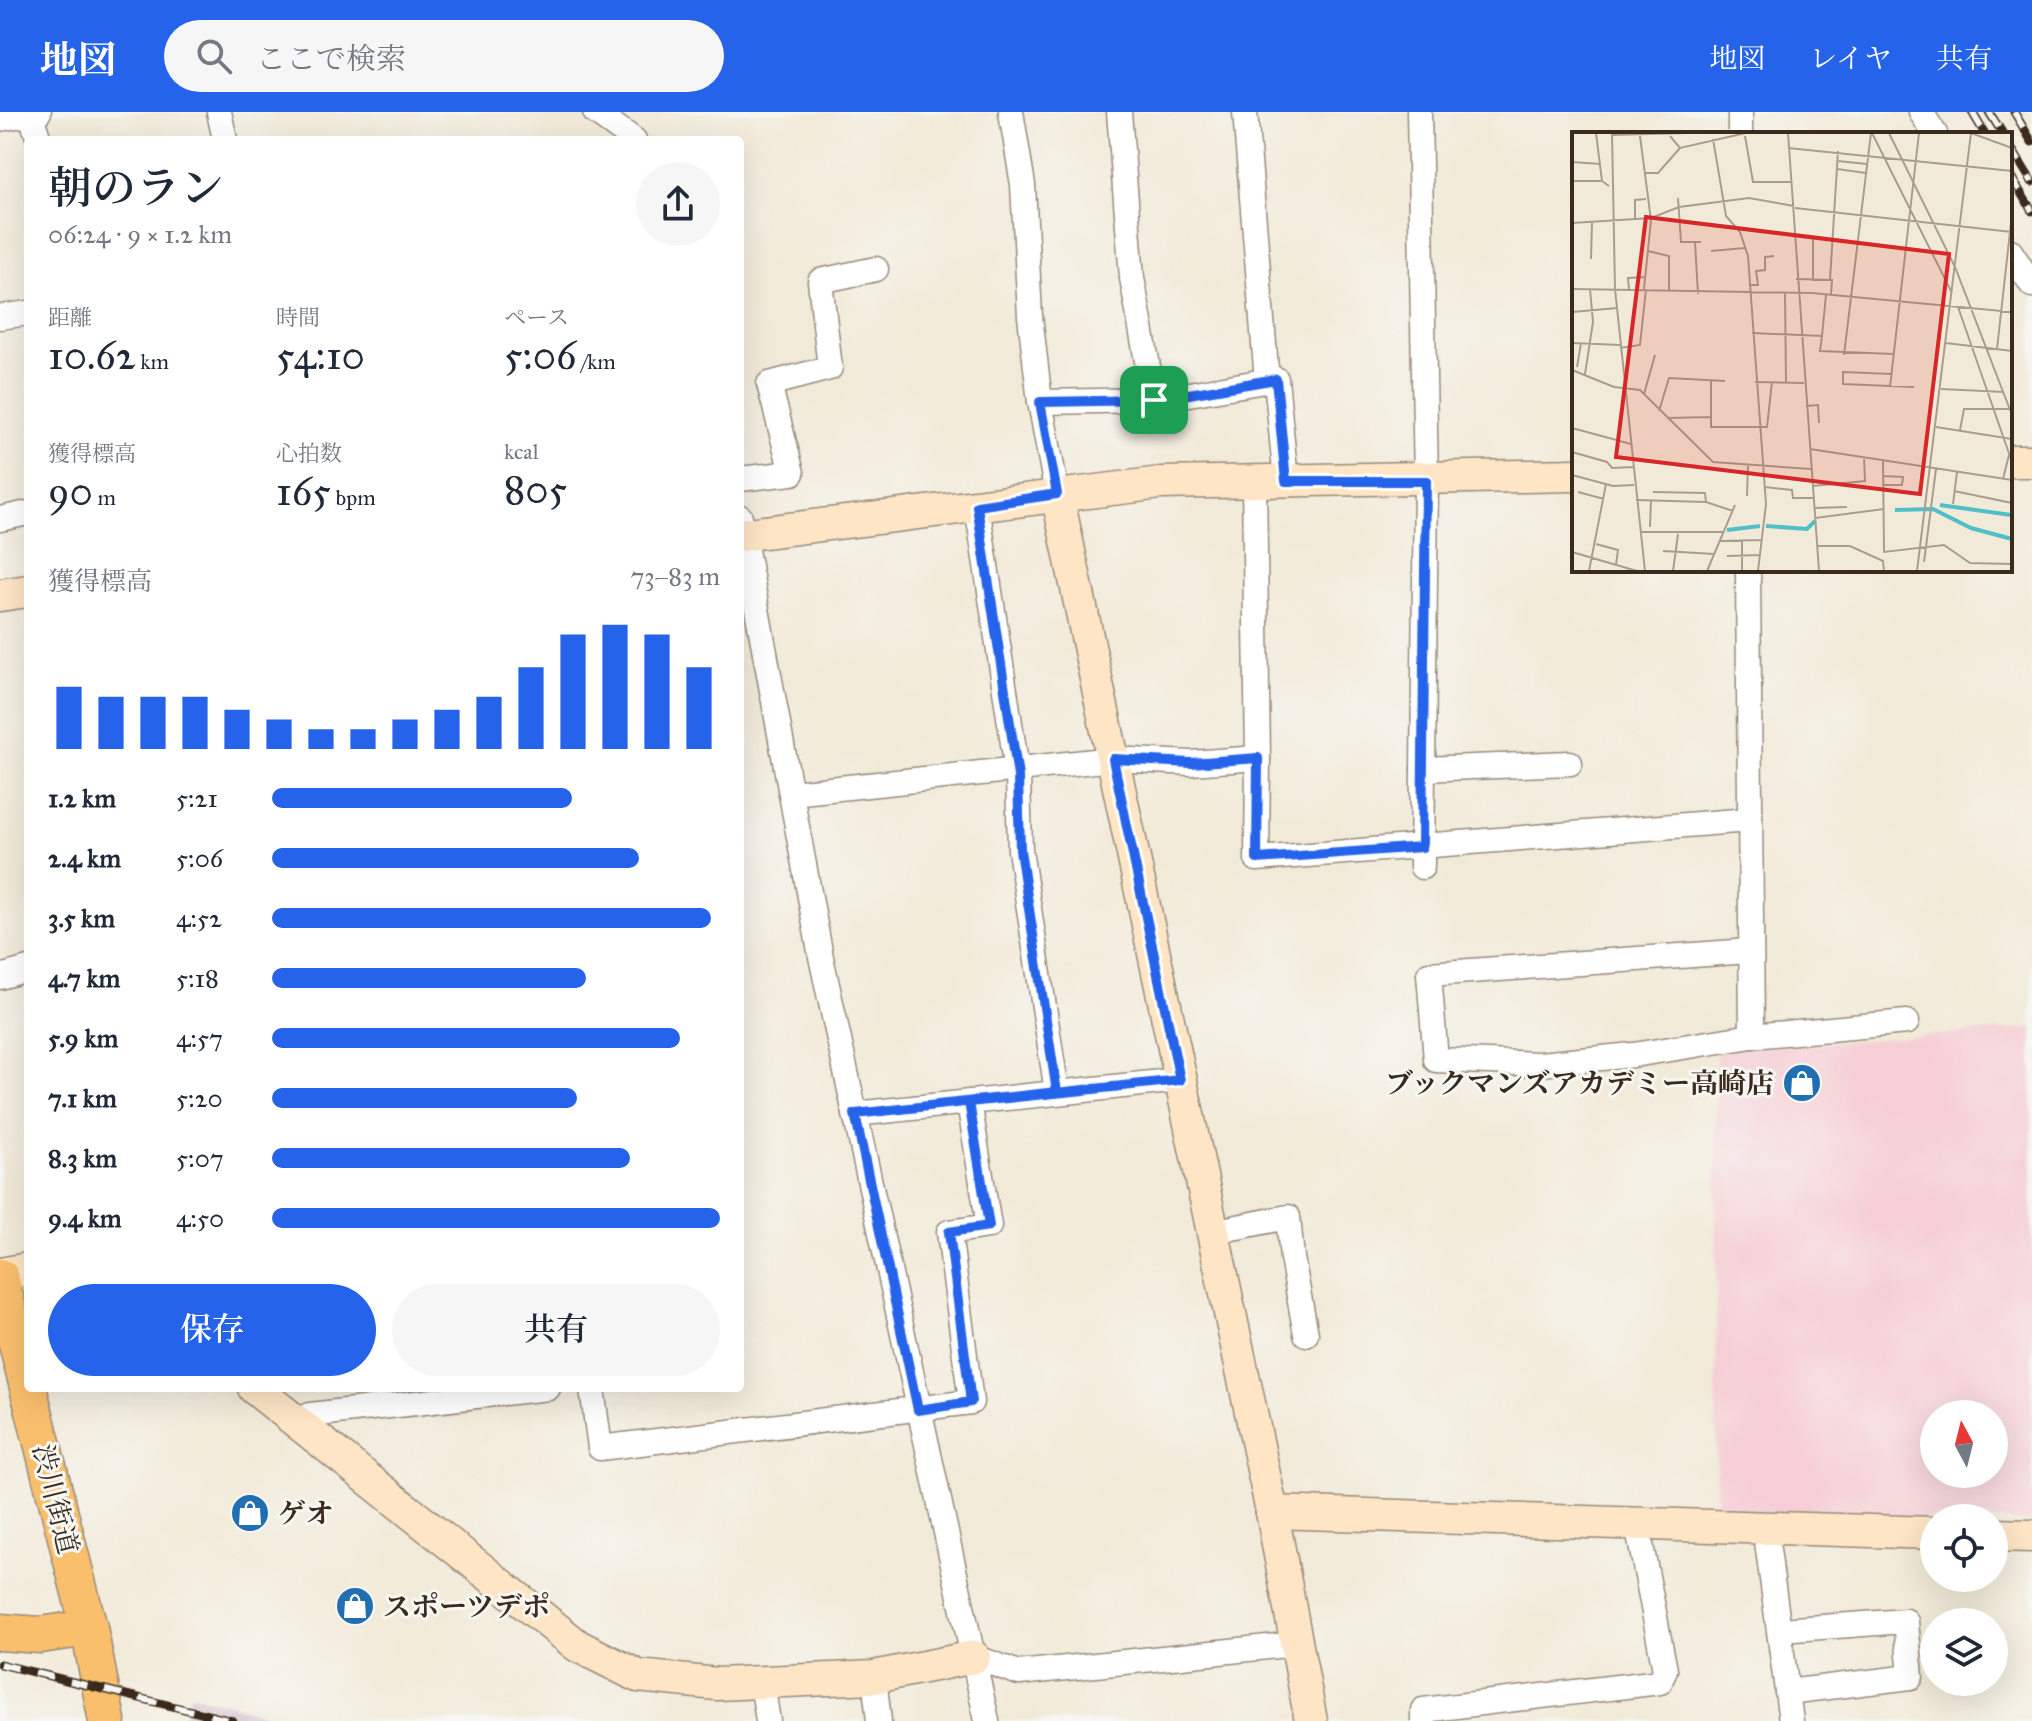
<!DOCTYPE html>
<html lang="ja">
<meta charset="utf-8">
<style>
body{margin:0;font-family:"IM FELL Great Primer","Noto Serif JP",serif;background:#f6f6f7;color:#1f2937;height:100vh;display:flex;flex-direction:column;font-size:30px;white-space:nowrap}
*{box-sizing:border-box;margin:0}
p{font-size:26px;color:#747a83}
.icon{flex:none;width:44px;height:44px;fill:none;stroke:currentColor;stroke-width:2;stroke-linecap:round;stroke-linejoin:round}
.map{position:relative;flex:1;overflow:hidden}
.side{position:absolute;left:24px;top:24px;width:720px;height:1256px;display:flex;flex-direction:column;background:#fff;border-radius:8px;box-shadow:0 8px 32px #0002}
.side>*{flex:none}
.needle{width:52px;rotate:353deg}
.controls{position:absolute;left:1920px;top:1288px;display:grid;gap:16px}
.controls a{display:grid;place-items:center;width:88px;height:88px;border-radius:50%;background:#fff;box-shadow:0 8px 32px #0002;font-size:40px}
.pin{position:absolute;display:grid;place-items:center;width:68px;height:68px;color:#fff;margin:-34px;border-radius:16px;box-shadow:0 4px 12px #0006}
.round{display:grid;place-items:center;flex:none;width:84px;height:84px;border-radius:42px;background:#f6f6f7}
.summary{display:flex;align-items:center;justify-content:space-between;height:136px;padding:0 24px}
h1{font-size:44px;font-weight:600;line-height:60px}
.metrics{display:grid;grid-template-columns:repeat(3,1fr);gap:12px;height:136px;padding:8px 24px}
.metrics div{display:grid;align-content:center}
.metrics b{font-size:40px;font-weight:600}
.metrics small{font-size:22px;font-weight:400}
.metrics p{font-size:22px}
.chart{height:224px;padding:16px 24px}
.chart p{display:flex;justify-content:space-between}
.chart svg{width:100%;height:144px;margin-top:8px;stroke:#2563eb;stroke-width:6}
.primary-button{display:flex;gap:16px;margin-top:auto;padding:16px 24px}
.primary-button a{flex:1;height:92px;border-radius:48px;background:#2563eb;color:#fff;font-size:32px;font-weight:600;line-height:92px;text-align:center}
.primary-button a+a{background:#f6f6f7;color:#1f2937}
ul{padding:0 24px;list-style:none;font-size:26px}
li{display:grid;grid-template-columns:128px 96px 1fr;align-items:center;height:60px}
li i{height:20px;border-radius:10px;background:#2563eb}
header{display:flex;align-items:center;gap:48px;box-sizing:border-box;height:112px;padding:0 40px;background:#2563eb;color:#fff}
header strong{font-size:38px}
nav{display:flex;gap:44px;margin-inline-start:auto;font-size:28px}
.search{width:560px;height:72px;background:#f6f6f7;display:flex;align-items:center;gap:20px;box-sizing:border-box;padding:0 28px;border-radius:44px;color:#747a83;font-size:30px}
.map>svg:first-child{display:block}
.built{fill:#f6cfd6;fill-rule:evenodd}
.industrial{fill:#d1bdc9}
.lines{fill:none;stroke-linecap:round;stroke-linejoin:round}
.street-casing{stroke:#968a7b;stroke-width:27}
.secondary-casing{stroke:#968a7b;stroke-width:35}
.primary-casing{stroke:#968a7b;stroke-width:39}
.street{stroke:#fff;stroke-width:24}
.secondary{stroke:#fde5c5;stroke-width:32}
.primary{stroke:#f9bf6d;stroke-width:36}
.rail-casing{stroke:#3b2a1e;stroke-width:9}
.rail{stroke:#f6f6f2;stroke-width:6;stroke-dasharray:18;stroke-linecap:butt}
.route-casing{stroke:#fff;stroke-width:16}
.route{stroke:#2563eb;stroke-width:10}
.labels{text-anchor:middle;stroke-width:6;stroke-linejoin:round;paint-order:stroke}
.poi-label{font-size:28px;font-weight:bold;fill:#3b2a1e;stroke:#f6f6f2;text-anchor:start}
.street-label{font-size:28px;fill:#3b2a1e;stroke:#f6f6f2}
.inset-river{fill:none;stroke:#51bfc8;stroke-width:4}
.inset-road{fill:none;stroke:#a99d8e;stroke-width:2}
.view{fill:#d62828;fill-opacity:0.15;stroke:#d62828;stroke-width:4}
.inset-edge{fill:none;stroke:#3b2a1e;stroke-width:4}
</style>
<header>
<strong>地図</strong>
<div class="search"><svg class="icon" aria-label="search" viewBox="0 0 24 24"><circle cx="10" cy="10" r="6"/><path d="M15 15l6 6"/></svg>ここで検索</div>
<nav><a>地図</a><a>レイヤ</a><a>共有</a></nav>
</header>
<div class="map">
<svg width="2032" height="1609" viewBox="0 0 2032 1609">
<rect width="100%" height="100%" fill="#f6f6f2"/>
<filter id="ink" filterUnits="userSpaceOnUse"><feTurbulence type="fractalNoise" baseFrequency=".0125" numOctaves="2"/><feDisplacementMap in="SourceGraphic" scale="16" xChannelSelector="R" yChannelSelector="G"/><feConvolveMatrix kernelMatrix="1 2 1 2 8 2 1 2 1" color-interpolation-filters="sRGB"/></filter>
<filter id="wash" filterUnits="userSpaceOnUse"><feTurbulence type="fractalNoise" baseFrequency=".006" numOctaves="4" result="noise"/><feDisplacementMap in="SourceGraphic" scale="32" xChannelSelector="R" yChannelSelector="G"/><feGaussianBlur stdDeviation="1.8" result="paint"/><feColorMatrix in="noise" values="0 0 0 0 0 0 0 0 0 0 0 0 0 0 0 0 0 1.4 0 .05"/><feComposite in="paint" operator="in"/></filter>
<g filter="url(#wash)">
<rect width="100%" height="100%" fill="#f2ead8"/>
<path class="built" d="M2032,916V1409L1716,1401V939ZM1934,1302H1994V1362H1934Z"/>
<polygon class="industrial" points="190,1582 292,1609 182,1609"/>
</g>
<g filter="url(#ink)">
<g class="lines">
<g class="street-casing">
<g id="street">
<polyline points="30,0 39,28"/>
<polyline points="219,0 225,28"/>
<polyline points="595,0 634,28"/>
<polyline points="1011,0 1023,73 1030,204 1040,290 1057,382"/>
<polyline points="1119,0 1132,166 1154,288"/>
<polyline points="1245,0 1267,269"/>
<polyline points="1419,0 1426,369 1422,755"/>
<polyline points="1740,0 1740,22"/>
<polyline points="1921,0 1935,22"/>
<polyline points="0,7 39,0"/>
<polyline points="2010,139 2032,173"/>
<polyline points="0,205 28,201"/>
<polyline points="1040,290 1154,288 1276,267 1286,369"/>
<polyline points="740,367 792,361 769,272 830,256 820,169 876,157"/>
<polyline points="1254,370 1258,646"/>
<polyline points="977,394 1018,664 1020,738 1057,980"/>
<polyline points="740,405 821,845 987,1609"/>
<polyline points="0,407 28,401"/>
<polyline points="1748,458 1752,924"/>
<polyline points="1423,657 1570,651"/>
<polyline points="792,681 1113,647 1191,651 1258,646 1257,747 1749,708"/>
<polyline points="1749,839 1429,862 1436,948 1539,952 1633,943 1752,924 1907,910"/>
<polyline points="0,865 28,857"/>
<polyline points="855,1002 1180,968"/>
<polyline points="1212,1120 1288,1105 1292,1146 1306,1222"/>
<polyline points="592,1276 600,1336 971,1290 949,1120 989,1114 969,990"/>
<polyline points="301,1312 310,1303 548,1276"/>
<polyline points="1765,1415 1791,1609"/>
<polyline points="1780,1518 1906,1509 1911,1565 1787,1580"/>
<polyline points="974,1545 1019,1561 1296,1532"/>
<polyline points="874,1565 879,1609"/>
<polyline points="762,1571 768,1609"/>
<polyline points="1423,1609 1423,1598 1660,1570 1665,1558 1637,1412"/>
</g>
</g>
<g class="secondary-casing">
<g id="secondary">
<polyline points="2010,349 2032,349"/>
<polyline points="1057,382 1272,1400 1311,1609"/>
<polyline points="740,423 1161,371 1574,363"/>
<polyline points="0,483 28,479"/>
<polyline points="0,1162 28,1157"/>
<polyline points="254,1276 578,1534 638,1564 717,1572 874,1565 974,1545"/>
<polyline points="1272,1400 1934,1421"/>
<polyline points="1994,1423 2032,1424"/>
</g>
</g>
<g class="primary-casing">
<g id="primary">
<polyline points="0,1165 89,1516 107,1609"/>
<polyline points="0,1520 40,1523 89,1516"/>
</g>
</g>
<use href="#street" class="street"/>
<use href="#secondary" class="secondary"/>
<use href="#primary" class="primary"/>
<g class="rail-casing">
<g id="rail">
<polyline points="1972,0 1985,22"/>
<polyline points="1989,0 2003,22"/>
<polyline points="2014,0 2032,30"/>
<polyline points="2010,34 2032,70"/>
<polyline points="2010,63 2032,99"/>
<polyline points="0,1552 233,1609"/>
</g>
</g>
<use href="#rail" class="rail"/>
</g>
</g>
<g class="lines" filter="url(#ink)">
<g class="route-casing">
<polyline id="route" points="1154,288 1040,290 1057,382 977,394 1018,664 1020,738 1057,980 855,1002 918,1298 971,1290 949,1120 989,1114 969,990 1180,968 1113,647 1191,651 1258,646 1257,747 1422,735 1426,369 1286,369 1276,267 1154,288"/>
</g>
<use href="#route" class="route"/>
</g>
<defs>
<g id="shop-disc" transform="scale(2)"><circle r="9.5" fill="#1f6fb2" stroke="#f6f6f2"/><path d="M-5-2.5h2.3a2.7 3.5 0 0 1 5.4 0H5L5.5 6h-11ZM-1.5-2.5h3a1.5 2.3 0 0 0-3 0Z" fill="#fff"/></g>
</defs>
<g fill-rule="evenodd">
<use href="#shop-disc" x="1802" y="971"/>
<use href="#shop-disc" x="250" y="1401"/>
<use href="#shop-disc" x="355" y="1494"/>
</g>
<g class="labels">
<g class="poi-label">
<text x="1774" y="981" text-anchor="end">ブックマンズアカデミー高崎店</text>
<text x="278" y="1411">ゲオ</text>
<text x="383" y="1504">スポーツデポ</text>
</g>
<g class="street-label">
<text transform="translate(56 1387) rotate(76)" y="10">渋川街道</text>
</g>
</g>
<g transform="translate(1572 20)">
<rect width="440" height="440" fill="#f2ead8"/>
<path class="inset-river" d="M368,373L439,383M323,378L361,377L399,396L440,407M194,394L235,397L243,389M155,398L188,394"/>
<path class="inset-road" d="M24,1L30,49L37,54M40,1L43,157L73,439M216,1L247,439M300,1L380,161M317,1L383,135L440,283M40,3L115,1M68,4L79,88L72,157M98,4L108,16L174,1M173,4L181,50H220M141,7L154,84L168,100L176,124L194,372L186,439M216,16L440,39M266,29L295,32M0,30L28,32M265,37L294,41M72,41H86L108,16M0,49H30M106,66L109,110H129M223,76L440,100M63,86V68L74,67M0,91L79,86L107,75L177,66L222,74M123,110L126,162M76,119L97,124V160M139,119L173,116M19,127L20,89M224,147L260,148L259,163M258,148L266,19M241,149V104M177,153H186L184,139L193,138V125L202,124M0,157L240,161L440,180M57,157L56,146L73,145M213,161L214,250M386,175L440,330M0,180L45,176M180,201L250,204L248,219L322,222M250,204L254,163M0,211L48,213M374,211L440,219M48,216L68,213L74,157M425,217L440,82M272,223L299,1M5,235L9,211M0,238L42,255L68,258L141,330L239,337M13,242L21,190L18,157M320,242L271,240V252L342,255M139,248V295H195L200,250M183,250L232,251M318,255L347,1M369,257L432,260M72,262L83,223M234,274L246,273L247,291M87,279L97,246L153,249M95,286L139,285M364,295L440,307M0,296L59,312M388,298L392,277H438M238,317L440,348M0,320L35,330L40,336L61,335M311,328L312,420L372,413L398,431L440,432M0,343L41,354L62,353M431,347L437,323M312,353H330L331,345L312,344M240,354L293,349L292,325M193,355L220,358L221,366H241M382,359L440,371M6,360L32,367M81,360L133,361L134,370M175,364L176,334M64,368L134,370L161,379M381,372L385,340M242,376L275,375M243,386L312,377M78,395L79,368M69,400H152M170,408V439M148,409L190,408M24,412L46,418L44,433M245,414H278L311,429L312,439M91,419L142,422M0,420L65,439M155,424L188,423M352,430L364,337M17,439L34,352M101,439L106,402M135,439L163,373M345,439L399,1L440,16"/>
<path class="view" d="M74,85L377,122L348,362L44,325Z"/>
<rect width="440" height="440" class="inset-edge"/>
</g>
</svg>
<div class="controls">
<a><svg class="needle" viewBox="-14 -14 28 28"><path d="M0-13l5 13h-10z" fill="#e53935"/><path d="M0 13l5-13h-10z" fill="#747a83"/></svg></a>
<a><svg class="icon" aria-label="locate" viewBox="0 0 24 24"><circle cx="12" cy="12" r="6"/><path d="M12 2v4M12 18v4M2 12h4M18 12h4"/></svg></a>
<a><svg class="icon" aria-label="layers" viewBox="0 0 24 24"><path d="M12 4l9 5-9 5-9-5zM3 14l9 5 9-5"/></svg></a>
</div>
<div class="pin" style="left:1154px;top:288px;background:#1e9e55"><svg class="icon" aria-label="arrive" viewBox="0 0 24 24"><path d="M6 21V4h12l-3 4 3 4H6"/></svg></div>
<section class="side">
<div class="summary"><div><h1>朝のラン</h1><p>06:24 · 9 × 1.2 km</p></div><a class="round"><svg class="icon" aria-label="share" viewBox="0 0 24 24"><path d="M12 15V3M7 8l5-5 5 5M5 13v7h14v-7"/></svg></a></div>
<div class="metrics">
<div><p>距離</p><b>10.62<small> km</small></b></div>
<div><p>時間</p><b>54:10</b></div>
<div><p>ペース</p><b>5:06<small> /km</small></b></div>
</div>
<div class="metrics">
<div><p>獲得標高</p><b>90<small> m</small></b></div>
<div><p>心拍数</p><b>165<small> bpm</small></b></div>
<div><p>kcal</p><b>805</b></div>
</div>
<div class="chart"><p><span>獲得標高</span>73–83 m</p>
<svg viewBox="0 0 160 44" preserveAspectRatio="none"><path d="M5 44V25M15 44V28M25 44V28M35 44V28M45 44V32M55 44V35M65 44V38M75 44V38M85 44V35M95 44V32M105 44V28M115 44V19M125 44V9M135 44V6M145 44V9M155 44V19"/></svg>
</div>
<ul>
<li><b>1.2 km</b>5:21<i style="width:67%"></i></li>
<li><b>2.4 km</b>5:06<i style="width:82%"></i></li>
<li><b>3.5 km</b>4:52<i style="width:98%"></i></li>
<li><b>4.7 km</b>5:18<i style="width:70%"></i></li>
<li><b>5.9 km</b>4:57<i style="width:91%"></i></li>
<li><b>7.1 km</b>5:20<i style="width:68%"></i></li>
<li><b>8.3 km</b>5:07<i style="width:80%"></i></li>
<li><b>9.4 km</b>4:50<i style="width:100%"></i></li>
</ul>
<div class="primary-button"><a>保存</a><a>共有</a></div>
</section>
</div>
